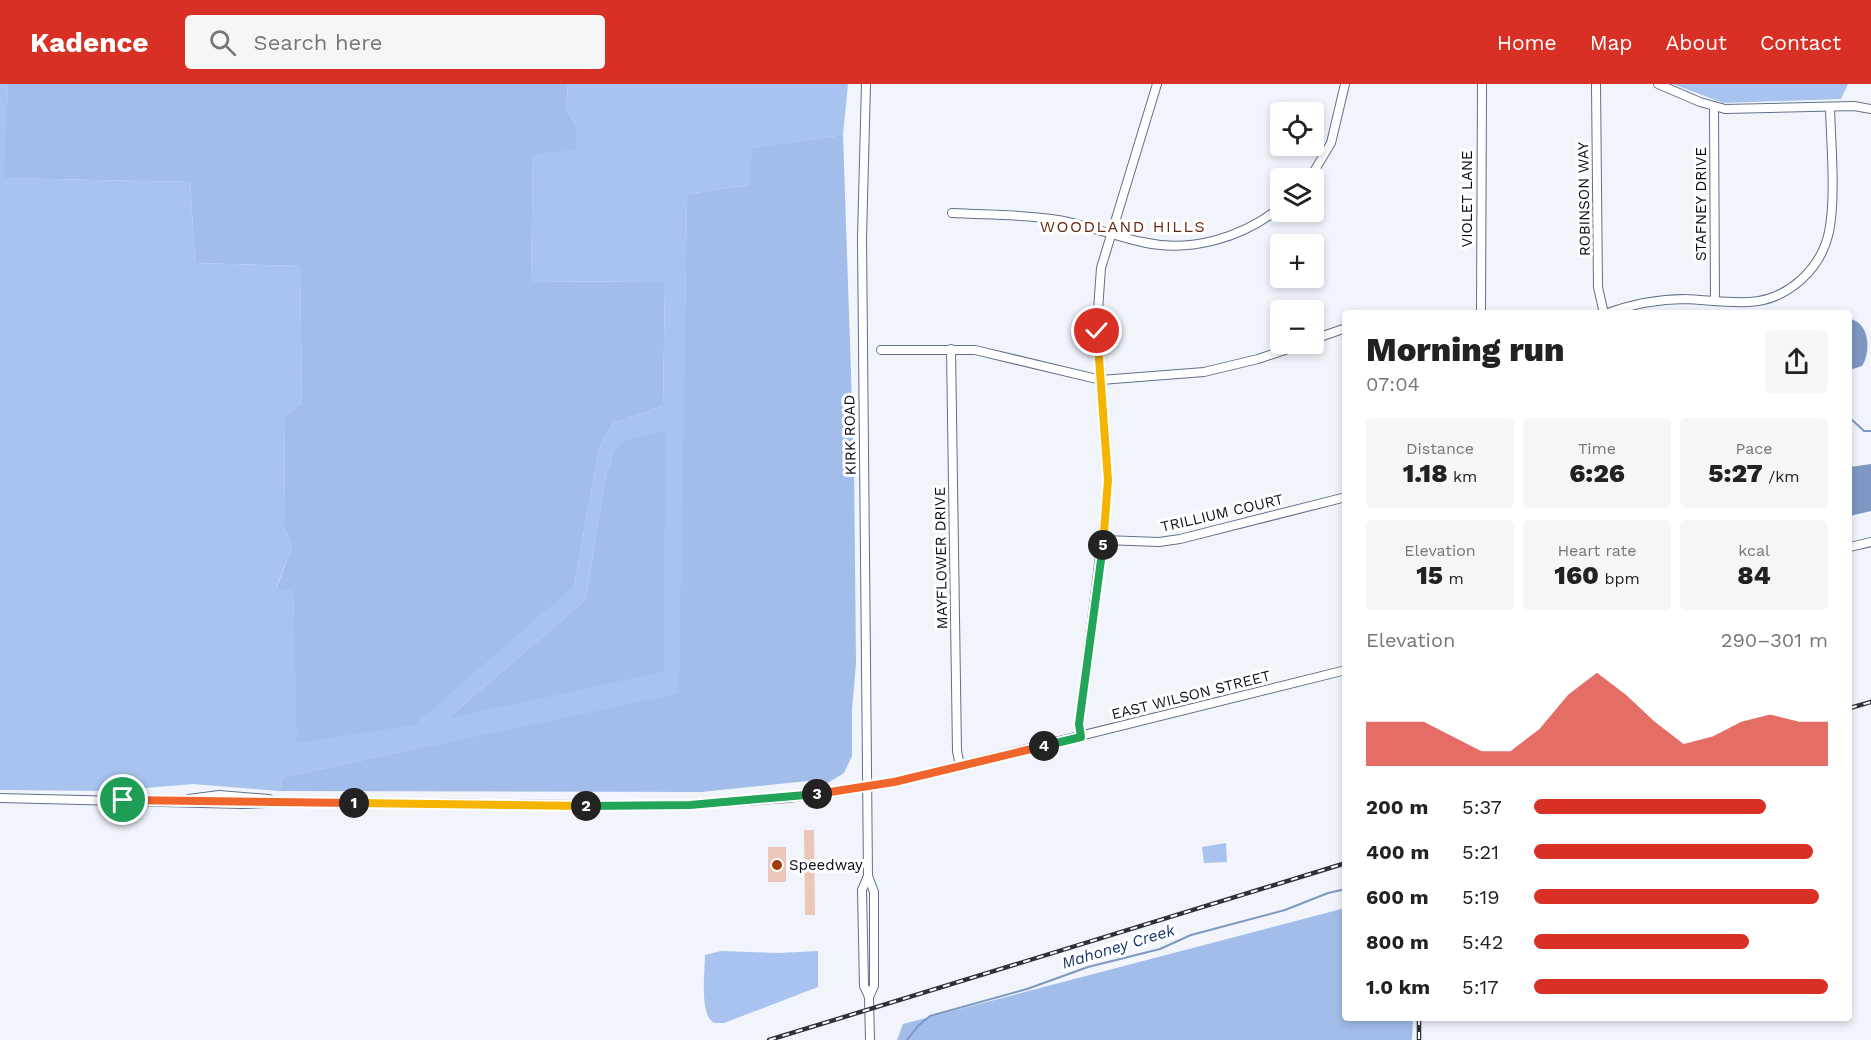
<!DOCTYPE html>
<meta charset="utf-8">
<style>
body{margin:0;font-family:"Work Sans",sans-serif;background:#f6f6f6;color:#222;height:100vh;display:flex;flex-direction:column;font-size:22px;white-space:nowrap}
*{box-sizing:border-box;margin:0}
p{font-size:20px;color:#767676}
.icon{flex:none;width:33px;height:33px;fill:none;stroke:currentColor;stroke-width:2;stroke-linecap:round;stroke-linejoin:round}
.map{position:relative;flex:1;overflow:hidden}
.sheet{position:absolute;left:1342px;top:226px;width:510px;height:711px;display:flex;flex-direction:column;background:#fff;border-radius:6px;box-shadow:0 3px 9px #0003}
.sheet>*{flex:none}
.buttons{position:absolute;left:1270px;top:18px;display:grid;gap:12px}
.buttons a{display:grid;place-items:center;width:54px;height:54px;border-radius:6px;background:#fff;box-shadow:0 3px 9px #0003;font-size:30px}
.pin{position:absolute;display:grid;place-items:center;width:51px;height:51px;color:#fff;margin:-26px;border:3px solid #fff;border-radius:50%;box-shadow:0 2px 6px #0007}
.km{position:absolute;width:30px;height:30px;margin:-15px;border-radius:50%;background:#222;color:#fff;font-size:16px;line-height:30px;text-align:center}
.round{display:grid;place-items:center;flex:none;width:63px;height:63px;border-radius:6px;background:#f6f6f6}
.summary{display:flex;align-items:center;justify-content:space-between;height:102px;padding:0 24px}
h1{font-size:33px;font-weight:800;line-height:45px}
.figures{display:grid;grid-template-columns:repeat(3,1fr);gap:9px;height:102px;padding:6px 24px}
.figures div{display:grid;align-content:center;border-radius:6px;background:#f6f6f6;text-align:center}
.figures b{font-size:26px;font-weight:800}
.figures small{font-size:16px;font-weight:400}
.figures p{font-size:16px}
.chart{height:168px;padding:12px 24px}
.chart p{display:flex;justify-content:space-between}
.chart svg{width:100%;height:108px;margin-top:6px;fill:#d93025;opacity:.7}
ul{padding:0 24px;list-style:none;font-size:20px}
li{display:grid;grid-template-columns:96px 72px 1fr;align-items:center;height:45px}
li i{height:15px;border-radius:8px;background:#d93025}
header{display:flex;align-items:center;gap:36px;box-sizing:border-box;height:84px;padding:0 30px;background:#d93025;color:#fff}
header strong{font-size:28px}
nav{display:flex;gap:33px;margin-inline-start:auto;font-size:21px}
.search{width:420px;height:54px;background:#f6f6f6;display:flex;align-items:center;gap:15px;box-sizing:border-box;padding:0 21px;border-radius:6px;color:#767676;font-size:22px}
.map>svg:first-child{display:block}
.green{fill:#a8c3ef;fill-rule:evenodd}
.forest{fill:#a2bdea}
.water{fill:#7e98c3}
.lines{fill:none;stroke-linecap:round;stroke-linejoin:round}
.stream{stroke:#7e98c3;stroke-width:2}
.building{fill:#ecc7b9}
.minor-casing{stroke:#5f708b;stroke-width:10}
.minor{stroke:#fff;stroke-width:8}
.tram{stroke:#2c323b;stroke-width:1.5}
.rail-casing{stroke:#2c323b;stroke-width:4.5}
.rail{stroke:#fff;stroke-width:2;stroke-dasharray:7;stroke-linecap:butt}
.split-1-casing{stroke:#fff;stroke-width:12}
.split-2-casing{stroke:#fff;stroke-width:12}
.split-3-casing{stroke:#fff;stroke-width:12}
.split-4-casing{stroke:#fff;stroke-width:12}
.split-5-casing{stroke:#fff;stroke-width:12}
.split-6-casing{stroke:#fff;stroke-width:12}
.split-1{stroke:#f0652b;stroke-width:8}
.split-2{stroke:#f5b400;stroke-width:8}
.split-3{stroke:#22a559;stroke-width:8}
.split-4{stroke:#f0652b;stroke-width:8}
.split-5{stroke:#22a559;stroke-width:8}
.split-6{stroke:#f5b400;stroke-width:8}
.poi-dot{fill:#a03b0b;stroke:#fff;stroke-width:2}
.labels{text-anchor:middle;stroke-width:6;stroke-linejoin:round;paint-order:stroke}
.street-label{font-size:15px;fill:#080e18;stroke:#fff}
.poi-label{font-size:15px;fill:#080e18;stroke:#fff;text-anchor:start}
.neighbourhood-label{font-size:16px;letter-spacing:1.5px;fill:#67270c;stroke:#fff}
.water-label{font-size:16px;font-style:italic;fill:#17366c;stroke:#fff}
</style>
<header>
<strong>Kadence</strong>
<div class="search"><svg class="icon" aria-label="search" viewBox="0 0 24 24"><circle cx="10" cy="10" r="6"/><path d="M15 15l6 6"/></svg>Search here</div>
<nav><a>Home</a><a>Map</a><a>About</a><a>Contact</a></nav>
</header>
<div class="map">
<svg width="1871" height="956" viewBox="0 0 1871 956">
<rect width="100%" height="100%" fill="#f1f5fb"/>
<g class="green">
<path d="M0,0H8L5,94L190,98L195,179L300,182L302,319L285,331L284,442L292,463L276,504L293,505L298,659L574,502L599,364L613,339L663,322L665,197L531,198L533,69L576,43L566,24L568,0H848L843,51L753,64L750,101L687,110L680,609L283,693L279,707L193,700L111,707L0,706ZM613,369L663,588L449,633L586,515L605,396Z"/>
<polygon points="1673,0 1848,0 1841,15 1723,19"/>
<polygon points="1226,759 1227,778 1204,779 1202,763"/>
<path d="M721,867L779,869L818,867V903L724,939H714C699,930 705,888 705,871Z"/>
</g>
<g class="forest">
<polygon points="8,0 568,0 566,24 576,43 576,66 533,70 531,198 665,197 663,322 613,339 599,364 574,502 414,641 297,659 293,506 276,505 292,463 284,442 285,331 302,319 300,182 195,179 190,98 4,94"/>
<polygon points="843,51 854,378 856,579 852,626 852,672 844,689 826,700 808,697 701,708 279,707 283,693 679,609 687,110 750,101 752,64"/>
<polygon points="665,347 664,588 448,634 586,515 605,396 613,369 627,356"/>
<polygon points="1345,824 1346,934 1413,935 1412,956 897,956 903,940"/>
</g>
<g class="water">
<path d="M1850,235C1870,239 1871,268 1862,282L1850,286Z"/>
<polygon points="1871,380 1871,427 1850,432 1850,383"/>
</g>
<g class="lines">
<g class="stream">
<polyline points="1850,334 1864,347 1871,347"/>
<polyline points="907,956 918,942 930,932 1027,905 1088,883 1160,865 1191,851 1285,826 1328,809 1346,805"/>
</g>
</g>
<g class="building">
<polygon points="804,746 814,746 815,831 805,831"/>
<rect x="768" y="763" width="18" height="35"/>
</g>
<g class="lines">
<g class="minor-casing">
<g id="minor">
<polyline points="866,0 862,154 868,792 862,806 864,902 869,913 870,956"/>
<polyline points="1596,0 1598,203 1604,230"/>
<polyline points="1658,0 1700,18 1725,25 1854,22 1871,25"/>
<polyline points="1714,23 1715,217"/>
<polyline points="1310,94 1331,59 1345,0"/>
<path d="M952,129C987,131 1023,130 1058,136C1087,141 1114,152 1142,158C1191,169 1242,154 1281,123"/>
<polyline points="1481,230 1482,0"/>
<path d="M1605,230C1632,220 1657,215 1685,215C1707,216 1728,219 1749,218C1788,216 1821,185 1829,148C1836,113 1831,60 1830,24"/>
<polyline points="1314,255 1346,244"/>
<polyline points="951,265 957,667 960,682"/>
<polyline points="881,266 975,266 1101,296 1204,288 1258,275 1303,260"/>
<polyline points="1104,456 1159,458 1180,455 1346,413"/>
<polyline points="1850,463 1871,458"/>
<polyline points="1081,653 1079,640 1107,416 1107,376 1097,240 1101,184 1157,0"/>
<polyline points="0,714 243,720 293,718 674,722 788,714 894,698 1346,586"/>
<polyline points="189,715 219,711 269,715"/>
<polyline points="868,792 874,808 874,902 869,913"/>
</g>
</g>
<use href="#minor" class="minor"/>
<polyline class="tram" points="1346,340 1346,347"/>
<g class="rail-casing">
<g id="rail">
<polyline points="1850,624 1871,618"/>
<polyline points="1419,934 1419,956"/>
<polyline points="769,956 1346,779"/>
</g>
</g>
<use href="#rail" class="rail"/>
</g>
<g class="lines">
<g class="split-1-casing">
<polyline id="split-1" points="123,716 354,719"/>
</g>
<g class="split-2-casing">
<polyline id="split-2" points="354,719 586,722"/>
</g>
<g class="split-3-casing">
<polyline id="split-3" points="586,722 690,721 817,710"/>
</g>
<g class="split-4-casing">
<polyline id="split-4" points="817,710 894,698 1044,662"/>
</g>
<g class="split-5-casing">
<polyline id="split-5" points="1044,662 1081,653 1079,640 1103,461"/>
</g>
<g class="split-6-casing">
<polyline id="split-6" points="1097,247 1108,396 1103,461"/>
</g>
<use href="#split-1" class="split-1"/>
<use href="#split-2" class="split-2"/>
<use href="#split-3" class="split-3"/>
<use href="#split-4" class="split-4"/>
<use href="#split-5" class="split-5"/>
<use href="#split-6" class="split-6"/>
</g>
<circle class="poi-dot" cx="777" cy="781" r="6"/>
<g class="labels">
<g class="street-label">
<text transform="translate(1467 115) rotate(-90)" y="5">VIOLET LANE</text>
<text transform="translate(1584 115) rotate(-91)" y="5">ROBINSON WAY</text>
<text transform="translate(1701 120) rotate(-90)" y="5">STAFNEY DRIVE</text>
<text transform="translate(850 351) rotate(-91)" y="5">KIRK ROAD</text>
<text transform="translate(1222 429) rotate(-13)" y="5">TRILLIUM COURT</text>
<text transform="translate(941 474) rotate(-91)" y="5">MAYFLOWER DRIVE</text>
<text transform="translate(1191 611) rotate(-14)" y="5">EAST WILSON STREET</text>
</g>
<g class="poi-label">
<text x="789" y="786">Speedway</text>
</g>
<g class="neighbourhood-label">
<text x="1123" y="148">WOODLAND HILLS</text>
</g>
<g class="water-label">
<text transform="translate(1118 862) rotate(-17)" y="6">Mahoney Creek</text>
</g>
</g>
</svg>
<div class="buttons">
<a><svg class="icon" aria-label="locate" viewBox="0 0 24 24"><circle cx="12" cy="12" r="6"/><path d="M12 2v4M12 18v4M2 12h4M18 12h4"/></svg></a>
<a><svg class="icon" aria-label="layers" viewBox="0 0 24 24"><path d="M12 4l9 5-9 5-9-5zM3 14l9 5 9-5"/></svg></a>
<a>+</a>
<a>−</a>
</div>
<div class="pin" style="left:123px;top:716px;background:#1e9e55"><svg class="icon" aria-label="arrive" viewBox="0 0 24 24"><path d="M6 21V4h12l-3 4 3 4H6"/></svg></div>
<div class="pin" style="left:1097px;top:247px;background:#d93025"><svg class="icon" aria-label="check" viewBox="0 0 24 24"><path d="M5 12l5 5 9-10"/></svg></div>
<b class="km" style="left:354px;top:719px">1</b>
<b class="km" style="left:586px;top:722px">2</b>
<b class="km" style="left:817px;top:710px">3</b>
<b class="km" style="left:1044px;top:662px">4</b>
<b class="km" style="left:1103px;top:461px">5</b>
<section class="sheet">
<div class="summary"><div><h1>Morning run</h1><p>07:04</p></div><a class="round"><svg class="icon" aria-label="share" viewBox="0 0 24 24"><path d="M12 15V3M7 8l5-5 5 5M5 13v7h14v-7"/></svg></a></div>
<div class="figures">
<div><p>Distance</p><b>1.18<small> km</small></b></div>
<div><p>Time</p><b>6:26</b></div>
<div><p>Pace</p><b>5:27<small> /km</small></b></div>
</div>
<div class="figures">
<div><p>Elevation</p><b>15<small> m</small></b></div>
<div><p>Heart rate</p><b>160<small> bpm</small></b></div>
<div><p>kcal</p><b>84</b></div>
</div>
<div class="chart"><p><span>Elevation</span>290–301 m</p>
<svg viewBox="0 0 160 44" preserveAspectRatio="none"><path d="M0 44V26L10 26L20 26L30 32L40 38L50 38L60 29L70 15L80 6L90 15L100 26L110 35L120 32L130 26L140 23L150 26L160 26V44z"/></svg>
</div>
<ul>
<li><b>200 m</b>5:37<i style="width:79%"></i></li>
<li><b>400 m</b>5:21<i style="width:95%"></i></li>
<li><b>600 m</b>5:19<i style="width:97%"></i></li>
<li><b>800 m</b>5:42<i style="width:73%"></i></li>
<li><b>1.0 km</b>5:17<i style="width:100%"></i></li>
</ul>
</section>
</div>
